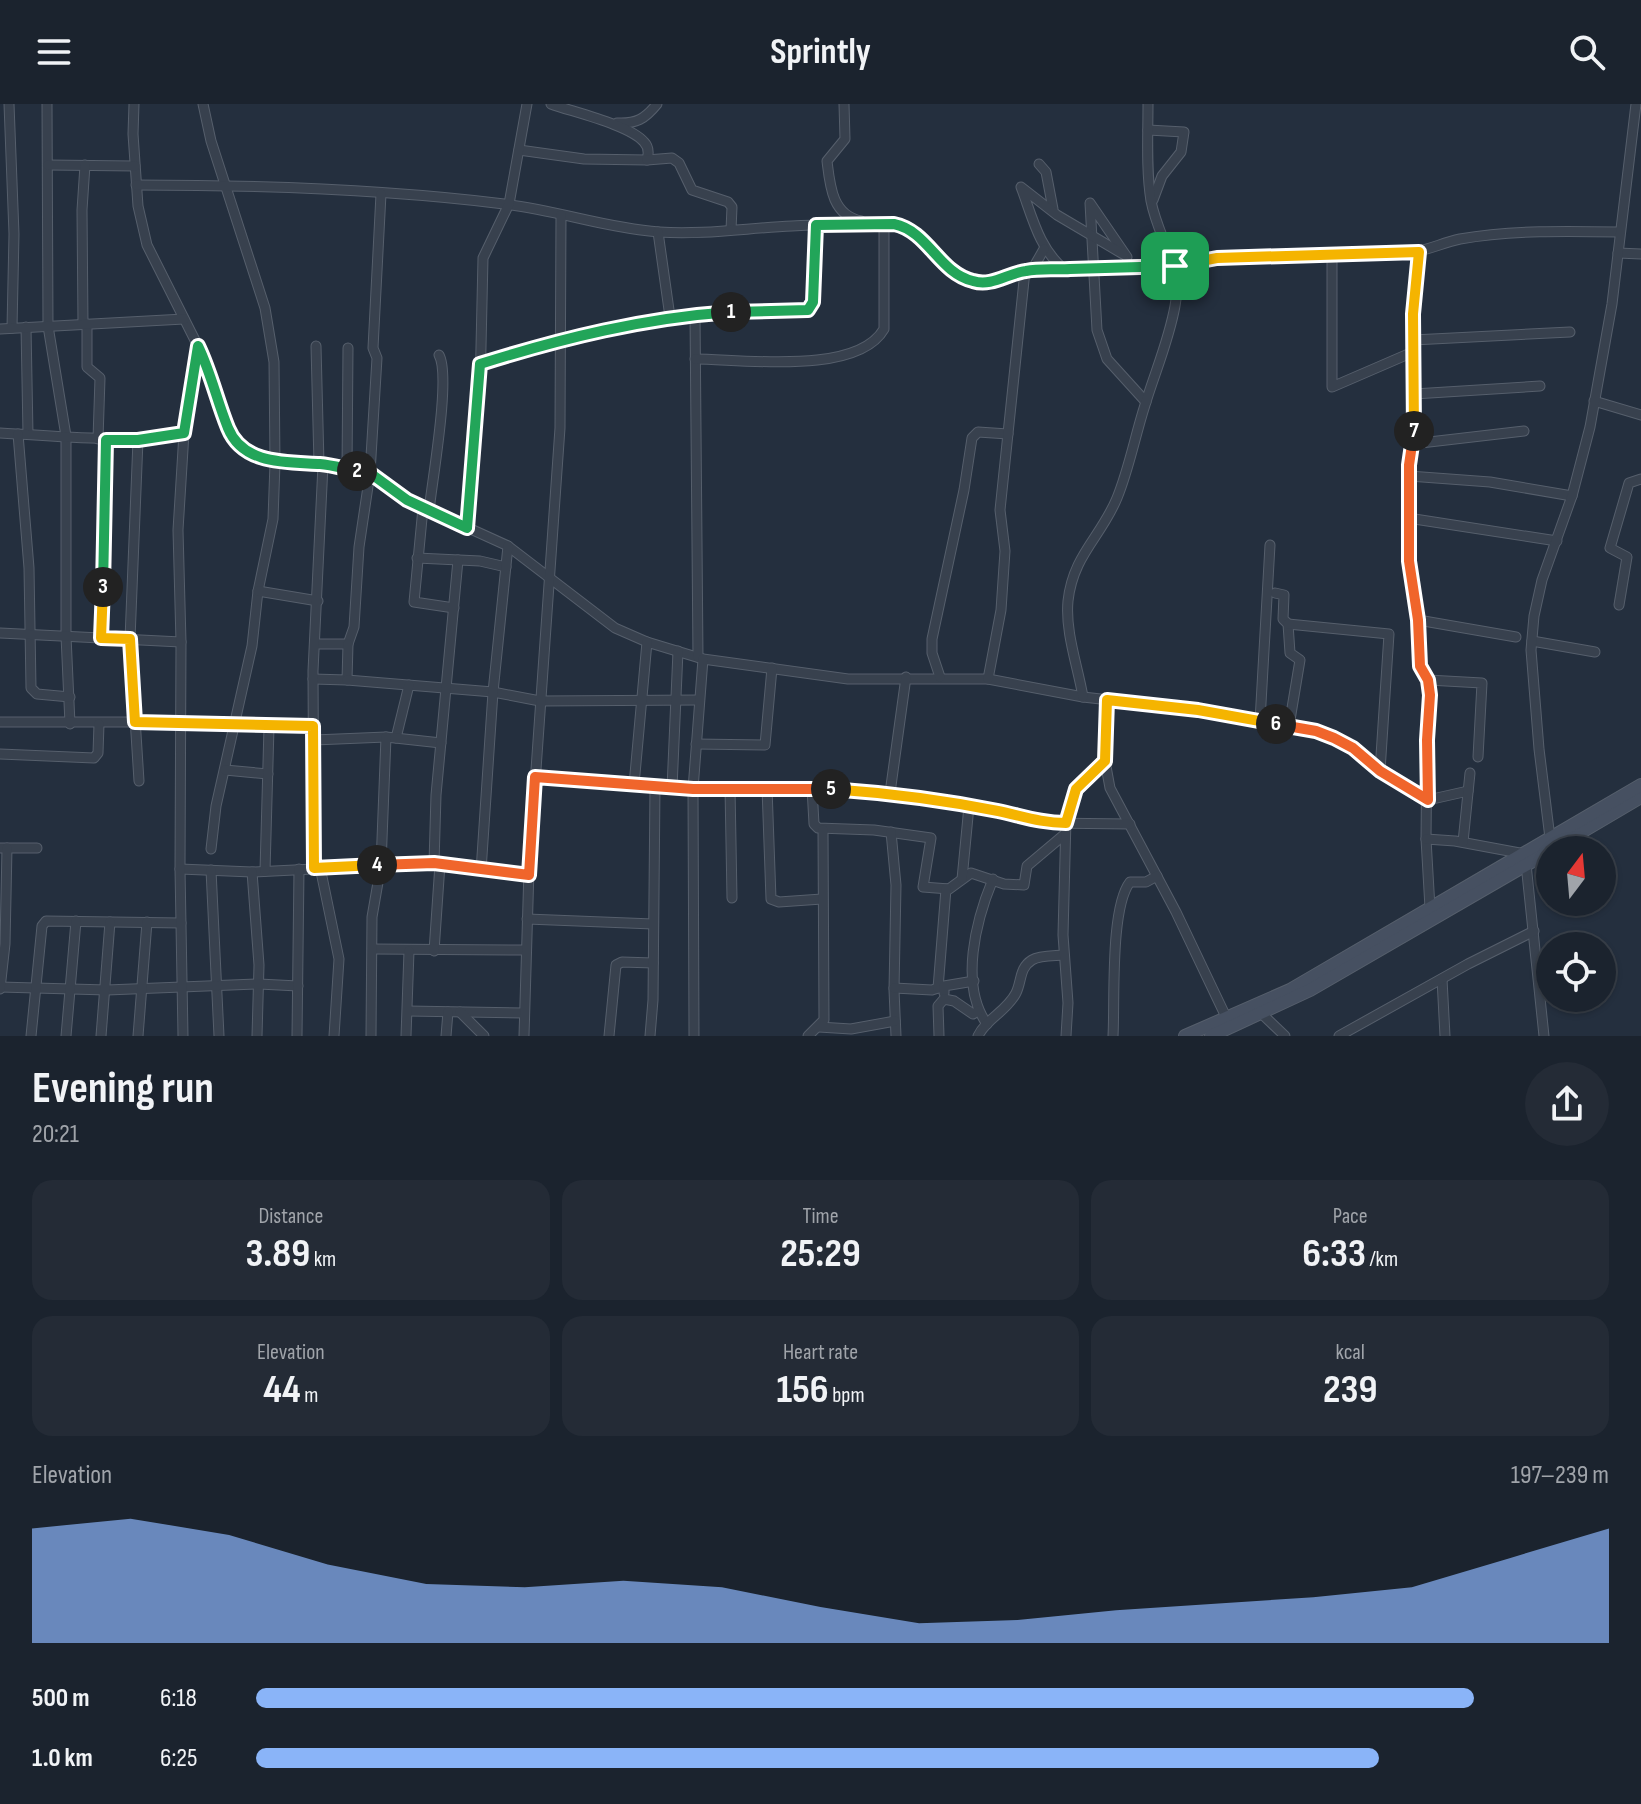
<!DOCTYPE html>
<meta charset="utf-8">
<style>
body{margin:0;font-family:"Sofia Sans Condensed",sans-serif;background:#242b36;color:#f1f3f6;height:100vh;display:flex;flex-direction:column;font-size:30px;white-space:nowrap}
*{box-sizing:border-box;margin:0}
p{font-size:26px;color:#a0a4aa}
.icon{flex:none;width:44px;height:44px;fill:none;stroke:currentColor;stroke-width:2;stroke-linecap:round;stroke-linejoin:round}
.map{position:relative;height:932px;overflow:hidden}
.sheet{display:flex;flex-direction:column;background:#1b232e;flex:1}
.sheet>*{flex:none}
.needle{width:52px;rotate:16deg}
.buttons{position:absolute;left:1536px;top:732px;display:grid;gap:16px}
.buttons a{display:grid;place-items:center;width:80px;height:80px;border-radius:50%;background:#1b232e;box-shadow:0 2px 6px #0004,0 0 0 2px #39404a;font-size:40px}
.pin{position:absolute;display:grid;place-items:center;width:68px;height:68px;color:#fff;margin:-34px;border-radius:16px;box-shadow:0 4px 12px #0006}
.km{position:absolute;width:40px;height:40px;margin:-20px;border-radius:50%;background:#222;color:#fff;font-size:22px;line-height:40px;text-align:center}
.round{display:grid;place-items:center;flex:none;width:84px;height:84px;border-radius:42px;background:#242b36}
.summary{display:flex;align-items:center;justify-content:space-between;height:136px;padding:0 32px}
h1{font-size:44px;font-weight:700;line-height:60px}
.stats{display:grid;grid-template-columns:repeat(3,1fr);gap:12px;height:136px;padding:8px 32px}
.stats div{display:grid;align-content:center;border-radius:20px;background:#242b36;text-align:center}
.stats b{font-size:40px;font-weight:700}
.stats small{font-size:22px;font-weight:400}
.stats p{font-size:22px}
.chart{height:224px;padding:16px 32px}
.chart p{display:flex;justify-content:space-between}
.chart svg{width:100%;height:144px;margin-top:8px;fill:#8ab4f8;opacity:.7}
ul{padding:0 32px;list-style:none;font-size:26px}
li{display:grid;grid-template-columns:128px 96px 1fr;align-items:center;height:60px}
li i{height:20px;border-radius:10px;background:#8ab4f8}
header{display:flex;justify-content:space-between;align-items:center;height:104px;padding:0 32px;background:#1b232e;font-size:36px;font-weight:700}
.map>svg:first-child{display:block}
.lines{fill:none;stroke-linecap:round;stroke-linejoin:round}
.minor-casing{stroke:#565f6c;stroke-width:11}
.secondary-casing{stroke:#565f6c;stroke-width:14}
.minor{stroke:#38414e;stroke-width:9}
.secondary{stroke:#465061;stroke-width:12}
.split-1-casing{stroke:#fff;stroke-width:16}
.split-2-casing{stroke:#fff;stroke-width:16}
.split-3-casing{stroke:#fff;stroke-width:16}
.split-4-casing{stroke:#fff;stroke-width:16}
.split-5-casing{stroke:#fff;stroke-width:16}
.split-6-casing{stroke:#fff;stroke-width:16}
.split-7-casing{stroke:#fff;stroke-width:16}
.split-8-casing{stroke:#fff;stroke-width:16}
.split-1{stroke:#22a559;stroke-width:10}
.split-2{stroke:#22a559;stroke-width:10}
.split-3{stroke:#22a559;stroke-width:10}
.split-4{stroke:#f5b400;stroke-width:10}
.split-5{stroke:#f0652b;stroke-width:10}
.split-6{stroke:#f5b400;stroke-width:10}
.split-7{stroke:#f0652b;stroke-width:10}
.split-8{stroke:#f5b400;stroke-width:10}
</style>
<header><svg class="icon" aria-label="menu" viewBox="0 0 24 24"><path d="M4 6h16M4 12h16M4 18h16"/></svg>Sprintly<svg class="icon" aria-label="search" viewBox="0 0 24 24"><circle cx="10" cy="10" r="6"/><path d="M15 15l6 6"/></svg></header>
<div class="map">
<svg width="1641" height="932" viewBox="0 0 1641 932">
<rect width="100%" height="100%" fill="#242f3e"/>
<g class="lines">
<g class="minor-casing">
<g id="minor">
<polyline points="9,0 14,130 12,224"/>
<polyline points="47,0 48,222 66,332 66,532 70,620"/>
<path d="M134,0L133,30L138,102L147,141L209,264L229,327L239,341L258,352L275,359L323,361L370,369L407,396L508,442L615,524L647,538L703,555L848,575H988L1083,593L1198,606L1316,627C1345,638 1356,649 1380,667C1395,678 1412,687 1428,696L1468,687"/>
<polyline points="203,0 211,37 265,204 274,258 275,359 273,415 258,487 252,542 216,702 211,745"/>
<path d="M844,0L845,35L827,57C830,82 832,111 861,117"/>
<path d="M617,19C636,20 645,15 657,0"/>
<polyline points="1148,26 1184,28 1181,48 1162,72 1153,96"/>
<path d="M519,46L584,55L647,56C649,49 649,43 644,38C630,21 573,8 551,0"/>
<polyline points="647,56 672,54 679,59 692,86 728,98 732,103 731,126"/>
<polyline points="1039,60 1046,68 1053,105"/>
<polyline points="48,61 135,62"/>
<path d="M136,81C258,81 383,85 504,100C556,106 606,124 659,128C703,131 747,124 792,122C826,120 860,120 894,120C911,123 919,133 930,145C964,183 978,184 1025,167"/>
<polyline points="658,128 670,213"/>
<polyline points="1419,148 1413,210 1414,323 1409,361 1408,414 1409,457 1418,516 1420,562 1428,576 1430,591 1427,636 1426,735 1430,804"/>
<polyline points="1618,149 1641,150"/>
<polyline points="1332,151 1332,283 1413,248"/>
<polyline points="1127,153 1090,99 1097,226 1107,255 1146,298"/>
<path d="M1064,165C1039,145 1032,112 1021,83L1057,111L1123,150"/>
<polyline points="1032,166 1044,145"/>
<polyline points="695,211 698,553"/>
<polyline points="83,220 82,106 85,61"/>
<polyline points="87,220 87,263 100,274 98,335"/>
<polyline points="26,223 28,330"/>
<polyline points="0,225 184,215"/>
<polyline points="1413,236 1570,228"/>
<polyline points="316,242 319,360"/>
<path d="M695,255C741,255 857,272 884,225V120"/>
<polyline points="480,260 559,235 670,213 808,206 813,198 816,121"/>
<polyline points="1414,290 1540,282"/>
<polyline points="1594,297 1641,311"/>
<path d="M0,329C62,332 123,340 184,329"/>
<polyline points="18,330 29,464 31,584 37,590 70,593"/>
<polyline points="138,336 130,535 139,677"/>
<polyline points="1412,340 1524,327"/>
<polyline points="347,365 348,244"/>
<polyline points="1409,372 1490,378 1572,392"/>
<polyline points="423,404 414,498 454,504"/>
<path d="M429,407C432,377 451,272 439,251"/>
<polyline points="1408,414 1557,437"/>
<polyline points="467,424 480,287 483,154 509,100 527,0"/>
<polyline points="417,454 480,457 506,463"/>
<polyline points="258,487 318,497"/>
<polyline points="1275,489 1284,491 1283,515 1288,520 1290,549 1300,556 1289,622"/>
<polyline points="1619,501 1627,453 1610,444 1629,379 1641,375"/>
<polyline points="1418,516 1516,533"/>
<polyline points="1288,520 1389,530 1380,667"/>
<polyline points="0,529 181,538"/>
<polyline points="101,534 106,428 106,336"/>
<polyline points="1532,537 1595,548"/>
<polyline points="315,540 348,540 354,523 359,443 370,369 377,254 373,244 381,90"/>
<polyline points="940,573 932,549 932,535 964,386 972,334 978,328 1008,330"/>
<polyline points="313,575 347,576 348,540"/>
<path d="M988,575L1001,506L1005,447L1000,406L1025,167L1175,162L1217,154L1406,149C1425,148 1441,139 1460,135C1512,126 1567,127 1620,128"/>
<polyline points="347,576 493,588 540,597 699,596"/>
<polyline points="1428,576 1482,579 1478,653"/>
<path d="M1083,593C1078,563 1065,528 1068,497C1073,451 1101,433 1117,394C1129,365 1135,332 1145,301C1155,268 1169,236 1175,202C1183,164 1158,134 1151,97C1146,66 1148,32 1148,0"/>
<polyline points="1107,596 1105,657 1110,684 1176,808 1227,915"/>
<polyline points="1260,617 1270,441"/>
<polyline points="0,618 181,618 313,622"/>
<polyline points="396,634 409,581"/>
<polyline points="314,636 386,633 441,639"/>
<polyline points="696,640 765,641 772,564"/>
<polyline points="0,650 94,654 98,649 99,620"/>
<polyline points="225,666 268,670"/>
<polyline points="535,673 693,685 792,683 890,689 1000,707 1046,719 1130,720"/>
<polyline points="634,681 647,538"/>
<polyline points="672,684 678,547"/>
<polyline points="730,684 732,794"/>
<polyline points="767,684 771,795 779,798 822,795"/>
<polyline points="812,684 814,720 818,724 874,726 931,734 923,783 949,785 971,769 1004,780 1024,781 1027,762 1065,730"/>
<polyline points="890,689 906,573"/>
<polyline points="891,728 896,781 894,886 896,932"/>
<polyline points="1550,734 1539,645 1531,546 1534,512 1542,476 1572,392 1590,323 1612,200 1636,0"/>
<polyline points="1426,735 1455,737 1525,750"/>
<polyline points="1463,738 1470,669"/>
<polyline points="0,744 37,744"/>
<polyline points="434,759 436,691 458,456"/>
<polyline points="1526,760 1544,932"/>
<polyline points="320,763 339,855 334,932"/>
<polyline points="314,764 313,567 323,361"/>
<polyline points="180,765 252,768 434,759 529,771"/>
<polyline points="211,766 219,932"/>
<polyline points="265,767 269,623"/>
<polyline points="481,767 493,588 508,442"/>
<polyline points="252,768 259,861 257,932"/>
<polyline points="962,775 969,702"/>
<polyline points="527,815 653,820"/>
<polyline points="373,845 526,846"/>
<polyline points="434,847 440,760"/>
<polyline points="1442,875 1445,932"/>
<polyline points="0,883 107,886 259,880 298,882"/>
<polyline points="894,884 932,886 941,883"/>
<polyline points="938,884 946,785"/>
<polyline points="0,885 5,840 7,744"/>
<polyline points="944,889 944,882 974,877"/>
<polyline points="408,907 523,909"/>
<polyline points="460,908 484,932"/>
<polyline points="1261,909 1285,932"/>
<path d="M987,920C959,881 976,816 993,775"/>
<polyline points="819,923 851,925 895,917"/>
<polyline points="31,932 42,822 46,817 181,819"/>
<polyline points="66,932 76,817"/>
<polyline points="101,932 110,818"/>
<polyline points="138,932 147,818"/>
<polyline points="183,932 180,765 181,538 178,426 184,329 198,242"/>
<polyline points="297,932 299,765"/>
<polyline points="371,932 372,813 381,761 386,633"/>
<polyline points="406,932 409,847"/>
<polyline points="446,932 448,908"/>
<polyline points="524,932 529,765 560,324 561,111"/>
<polyline points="609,932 616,861 622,858 653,859"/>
<polyline points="650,932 653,896 655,682"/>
<polyline points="694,932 693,685 703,555"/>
<polyline points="808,932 824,916 823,726"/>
<polyline points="939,932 938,902 944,895 954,897 973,910 978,907"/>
<path d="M978,932C986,915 1007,907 1016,889C1022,877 1019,864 1032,856C1040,851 1055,852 1064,851"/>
<polyline points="1066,932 1068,899 1063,831 1066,715 1076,685 1105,657"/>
<path d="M1113,932C1115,896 1110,804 1130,778H1146L1157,772"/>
<polyline points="1339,932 1468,860 1534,827"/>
</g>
</g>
<g class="secondary-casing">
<g id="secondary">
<polyline points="1551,746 1641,693"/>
<polyline points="1185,932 1290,886 1641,681"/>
<polyline points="1211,932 1310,886 1550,747"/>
</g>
</g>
<use href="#minor" class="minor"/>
<use href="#secondary" class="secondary"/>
</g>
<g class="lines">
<g class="split-1-casing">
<path id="split-1" d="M731,208L808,206L813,198L816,121L894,120C928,127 939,169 973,177C992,183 1008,169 1026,167C1040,164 1056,166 1070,165C1105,164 1140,163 1175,162"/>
</g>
<g class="split-2-casing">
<path id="split-2" d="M357,367L370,369L407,396L467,424L480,260C563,234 644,214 731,208"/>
</g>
<g class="split-3-casing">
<path id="split-3" d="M103,483L106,336H138L184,329L198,242C211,269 217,297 228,324C243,361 287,358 320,360C333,361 345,365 357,367"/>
</g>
<g class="split-4-casing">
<polyline id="split-4" points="103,483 101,534 130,535 135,618 313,622 314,764 377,761"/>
</g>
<g class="split-5-casing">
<polyline id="split-5" points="377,761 434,759 529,771 535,673 693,685 831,685"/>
</g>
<g class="split-6-casing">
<path id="split-6" d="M831,685C887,689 943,696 998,707C1022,712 1041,719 1066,719L1076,685L1105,657L1107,596L1198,606L1276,620"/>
</g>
<g class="split-7-casing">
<polyline id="split-7" points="1276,620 1316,627 1334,634 1353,644 1380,667 1428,696 1427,636 1430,591 1428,576 1420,562 1418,516 1409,457 1409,361 1414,327"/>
</g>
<g class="split-8-casing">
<polyline id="split-8" points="1175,162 1217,154 1419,148 1413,210 1414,327"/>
</g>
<use href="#split-1" class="split-1"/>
<use href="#split-2" class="split-2"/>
<use href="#split-3" class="split-3"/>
<use href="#split-4" class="split-4"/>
<use href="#split-5" class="split-5"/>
<use href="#split-6" class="split-6"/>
<use href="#split-7" class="split-7"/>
<use href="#split-8" class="split-8"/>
</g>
</svg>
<div class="buttons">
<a><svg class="needle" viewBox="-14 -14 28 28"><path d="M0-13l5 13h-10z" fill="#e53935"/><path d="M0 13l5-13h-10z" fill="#a0a4aa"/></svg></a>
<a><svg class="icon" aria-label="locate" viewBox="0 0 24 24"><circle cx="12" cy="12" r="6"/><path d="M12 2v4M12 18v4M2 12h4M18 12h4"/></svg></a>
</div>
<div class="pin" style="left:1175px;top:162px;background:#1e9e55"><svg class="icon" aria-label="arrive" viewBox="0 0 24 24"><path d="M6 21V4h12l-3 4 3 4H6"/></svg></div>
<b class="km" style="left:731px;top:208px">1</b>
<b class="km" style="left:357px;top:367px">2</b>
<b class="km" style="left:103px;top:483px">3</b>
<b class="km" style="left:377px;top:761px">4</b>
<b class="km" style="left:831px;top:685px">5</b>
<b class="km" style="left:1276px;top:620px">6</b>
<b class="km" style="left:1414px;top:327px">7</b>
</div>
<section class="sheet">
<div class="summary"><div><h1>Evening run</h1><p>20:21</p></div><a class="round"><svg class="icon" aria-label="share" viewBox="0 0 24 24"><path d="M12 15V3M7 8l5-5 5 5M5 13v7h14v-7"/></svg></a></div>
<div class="stats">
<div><p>Distance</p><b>3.89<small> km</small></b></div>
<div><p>Time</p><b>25:29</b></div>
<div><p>Pace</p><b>6:33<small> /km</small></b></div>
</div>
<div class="stats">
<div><p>Elevation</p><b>44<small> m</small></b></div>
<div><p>Heart rate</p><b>156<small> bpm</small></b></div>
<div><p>kcal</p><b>239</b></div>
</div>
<div class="chart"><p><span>Elevation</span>197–239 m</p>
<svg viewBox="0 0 160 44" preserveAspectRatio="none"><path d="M0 44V9L10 6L20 11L30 20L40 26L50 27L60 25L70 27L80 33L90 38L100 37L110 34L120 32L130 30L140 27L150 18L160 9V44z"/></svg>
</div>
<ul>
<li><b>500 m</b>6:18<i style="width:90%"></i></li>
<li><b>1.0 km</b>6:25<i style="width:83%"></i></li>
</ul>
</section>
